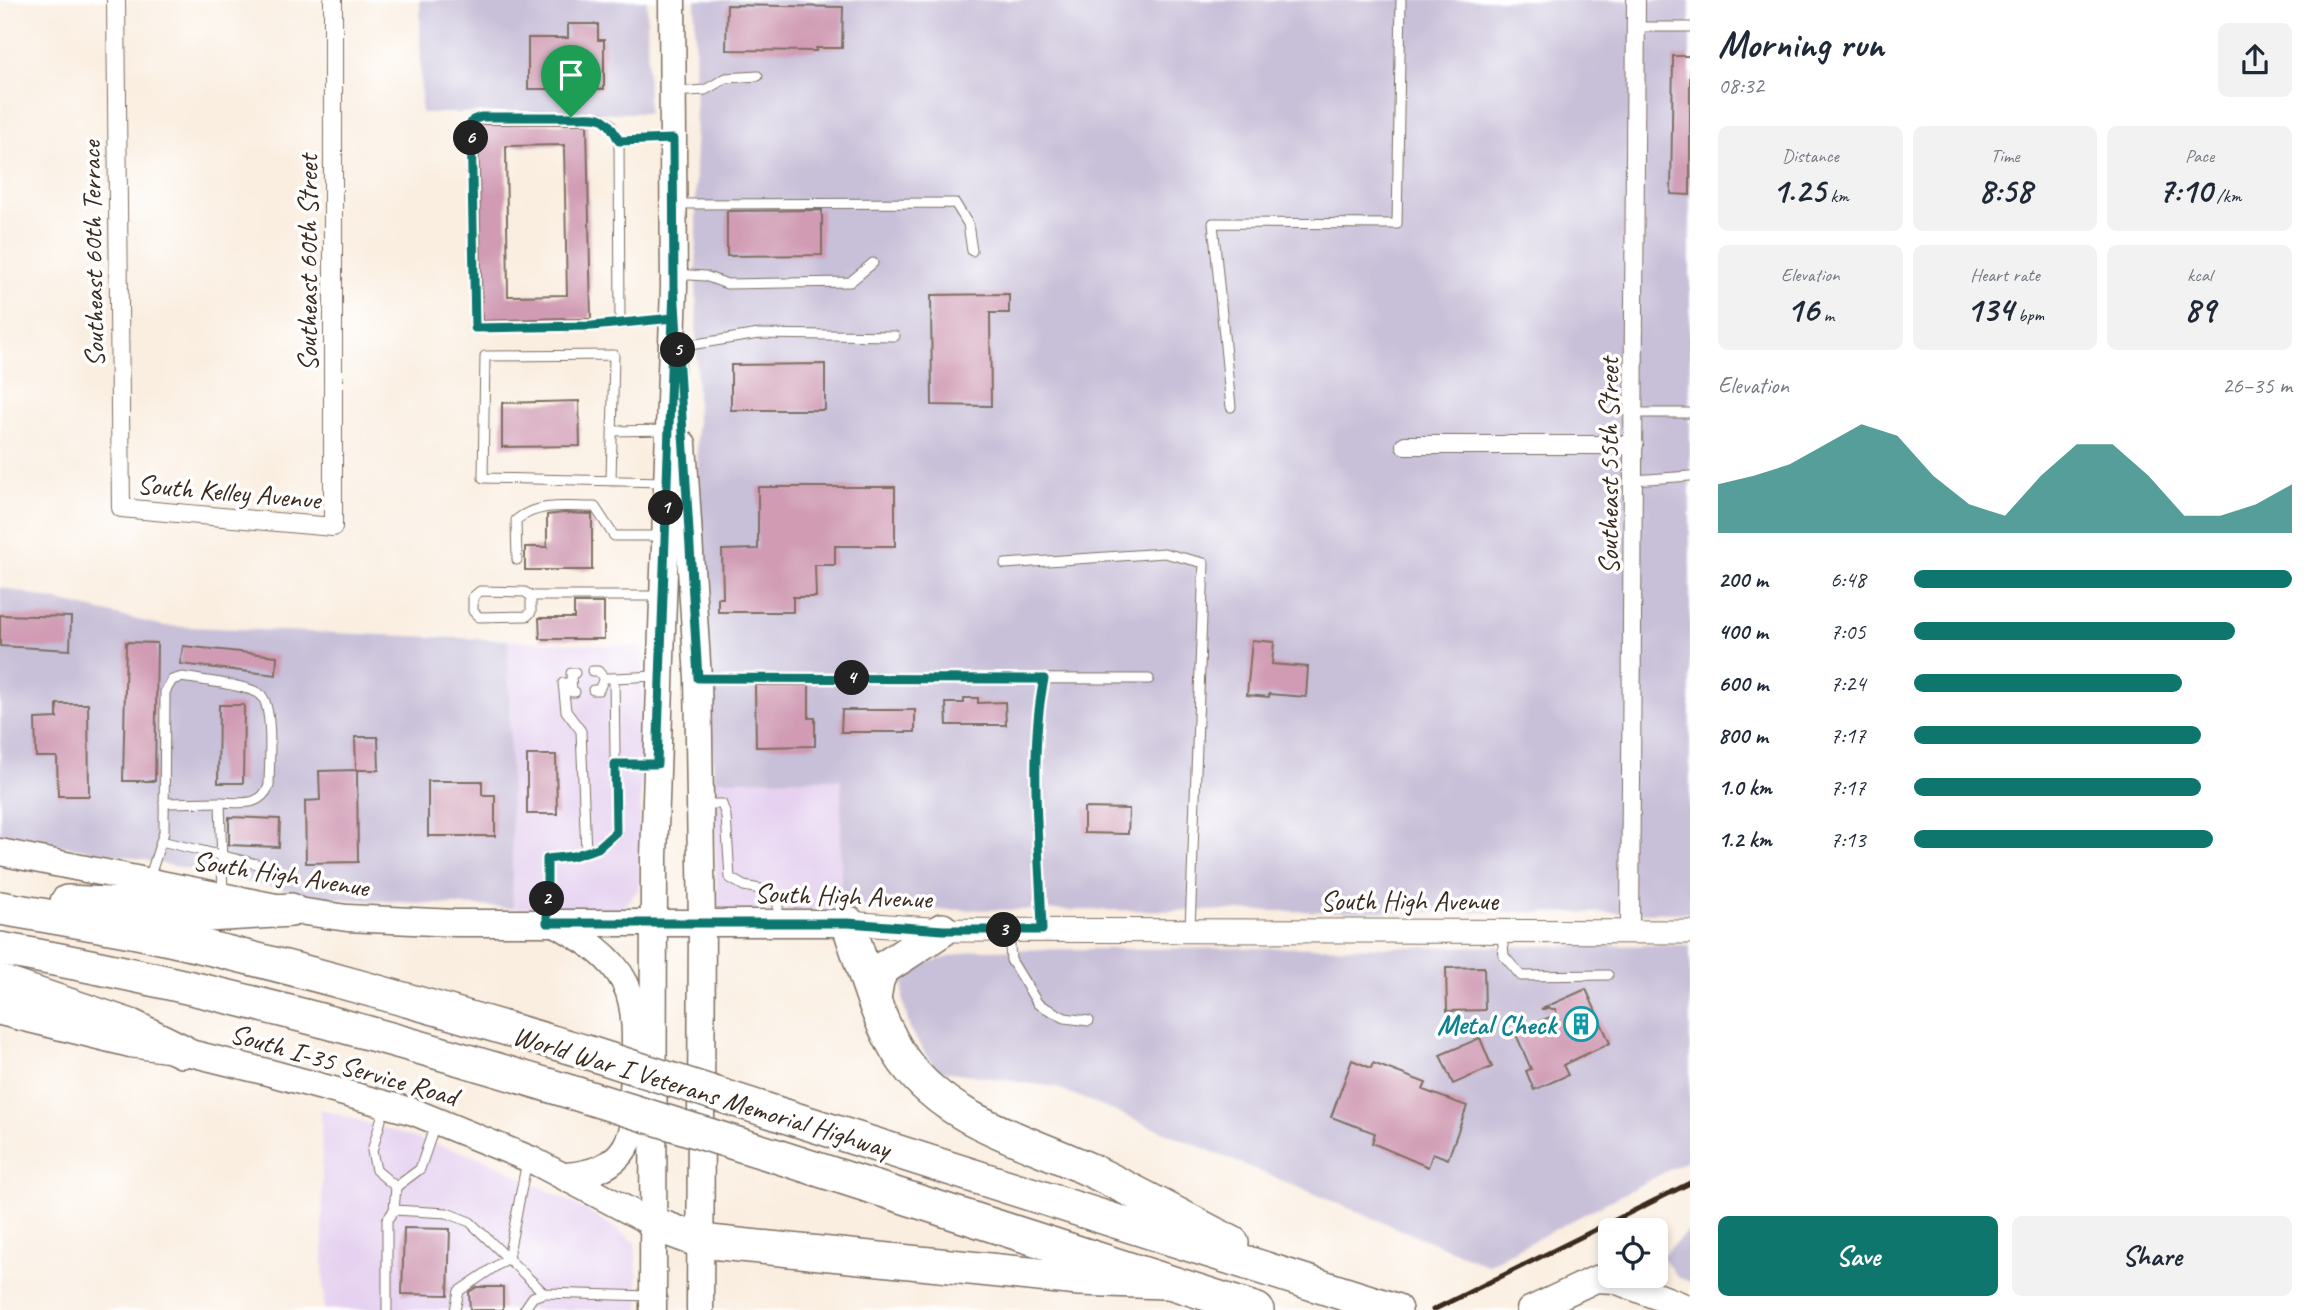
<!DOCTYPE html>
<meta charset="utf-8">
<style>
body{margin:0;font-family:Caveat,sans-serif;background:#f2f2f3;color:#1f2937;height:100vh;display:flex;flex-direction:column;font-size:26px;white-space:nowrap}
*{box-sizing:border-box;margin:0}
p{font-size:23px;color:#747a83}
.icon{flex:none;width:38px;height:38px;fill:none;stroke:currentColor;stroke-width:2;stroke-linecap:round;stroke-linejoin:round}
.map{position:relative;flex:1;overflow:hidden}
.drawer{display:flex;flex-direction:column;background:#fff;width:630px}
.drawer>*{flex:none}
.fabs{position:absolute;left:1598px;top:1218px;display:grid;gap:14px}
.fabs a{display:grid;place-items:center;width:70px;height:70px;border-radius:10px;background:#fff;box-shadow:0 4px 10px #0003;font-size:35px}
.pin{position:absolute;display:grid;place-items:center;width:60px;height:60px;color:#fff;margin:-72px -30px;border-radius:50% 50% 50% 0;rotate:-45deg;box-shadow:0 0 7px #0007}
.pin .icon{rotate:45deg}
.km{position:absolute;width:35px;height:35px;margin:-18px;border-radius:50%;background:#222;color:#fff;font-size:19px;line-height:35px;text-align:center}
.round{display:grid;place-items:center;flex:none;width:74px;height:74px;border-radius:10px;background:#f2f2f3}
.head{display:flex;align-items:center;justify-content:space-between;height:119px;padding:0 28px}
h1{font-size:38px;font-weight:700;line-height:52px}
.metrics{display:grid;grid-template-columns:repeat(3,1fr);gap:10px;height:119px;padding:7px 28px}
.metrics div{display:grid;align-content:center;border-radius:10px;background:#f2f2f3;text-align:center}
.metrics b{font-size:35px;font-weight:700}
.metrics small{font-size:19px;font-weight:400}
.metrics p{font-size:19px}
.chart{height:196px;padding:14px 28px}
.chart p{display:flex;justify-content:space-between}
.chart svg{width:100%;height:126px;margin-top:7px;fill:#0f766e;opacity:.7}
.button{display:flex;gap:14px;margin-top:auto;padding:14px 28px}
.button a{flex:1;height:80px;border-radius:10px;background:#0f766e;color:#fff;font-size:28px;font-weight:700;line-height:80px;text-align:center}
.button a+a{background:#f2f2f3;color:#1f2937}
ul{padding:0 28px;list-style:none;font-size:23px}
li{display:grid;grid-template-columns:112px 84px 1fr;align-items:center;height:52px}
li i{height:18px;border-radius:9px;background:#0f766e}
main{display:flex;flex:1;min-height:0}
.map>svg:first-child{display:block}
.built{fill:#e6d2f0}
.industrial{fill:#c8bfd8}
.building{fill:#d09bb3;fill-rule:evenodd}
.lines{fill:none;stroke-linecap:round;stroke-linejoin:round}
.service-casing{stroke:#7e6f62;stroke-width:11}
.minor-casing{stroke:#7e6f62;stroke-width:20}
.tertiary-casing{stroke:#7e6f62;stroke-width:25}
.secondary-casing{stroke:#7e6f62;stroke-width:29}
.motorway-casing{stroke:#7e6f62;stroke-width:36}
.service{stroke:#fff;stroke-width:9}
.minor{stroke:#fff;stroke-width:18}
.tertiary{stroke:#fff;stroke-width:23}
.secondary{stroke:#fff;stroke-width:26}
.motorway{stroke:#fff;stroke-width:33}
.rail{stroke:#3b2a1e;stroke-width:5}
.motorway-bridge-casing{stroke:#7e6f62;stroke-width:36;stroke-linecap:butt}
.motorway-bridge{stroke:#fff;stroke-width:33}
.route-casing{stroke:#fff;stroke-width:14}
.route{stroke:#0f766e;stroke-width:9}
.labels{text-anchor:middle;stroke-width:7;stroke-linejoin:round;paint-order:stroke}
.street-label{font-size:28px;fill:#3b2a1e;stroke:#fff}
.culture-label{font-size:28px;font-weight:bold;fill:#0d838f;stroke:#fff;text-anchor:end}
</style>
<main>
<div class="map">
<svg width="1690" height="1310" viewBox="0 0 1690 1310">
<rect width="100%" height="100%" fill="#fff"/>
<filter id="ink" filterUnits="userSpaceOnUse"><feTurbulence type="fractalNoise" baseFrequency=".0143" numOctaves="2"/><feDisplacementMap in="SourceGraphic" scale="14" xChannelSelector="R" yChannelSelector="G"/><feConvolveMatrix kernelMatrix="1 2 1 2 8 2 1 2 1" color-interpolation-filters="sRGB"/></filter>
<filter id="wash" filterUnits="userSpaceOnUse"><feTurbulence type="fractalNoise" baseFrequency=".00686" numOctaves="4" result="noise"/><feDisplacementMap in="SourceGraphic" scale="28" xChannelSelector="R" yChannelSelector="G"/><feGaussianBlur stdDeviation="1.57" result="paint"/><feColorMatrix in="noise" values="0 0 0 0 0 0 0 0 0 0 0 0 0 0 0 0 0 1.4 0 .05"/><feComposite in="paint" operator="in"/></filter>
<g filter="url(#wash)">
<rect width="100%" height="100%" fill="#faeee0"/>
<g class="built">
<polygon points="508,640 644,647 639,889 623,908 513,908"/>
<polygon points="842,779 841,909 717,912 714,780"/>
<polygon points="321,1109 488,1160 597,1216 635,1242 640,1310 324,1310"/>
</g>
<g class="industrial">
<polygon points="420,0 647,0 648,113 421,113"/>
<polygon points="695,0 1690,0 1690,913 841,909 841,779 714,780 697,445"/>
<polygon points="0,587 163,626 508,640 513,908 323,898 136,858 0,835"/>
<polygon points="1690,945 1690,1159 1487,1265 1055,1087 936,1070 910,1030 903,1001 903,975 930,962 977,950"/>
<polygon points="1690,1229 1690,1282 1677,1277 1662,1256"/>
</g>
<g id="blocks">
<g class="building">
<polygon points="727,5 843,7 842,48 816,48 816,51 726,50"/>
<polygon points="568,24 598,24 598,40 604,40 604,89 528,89 528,38 568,38"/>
<polygon points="1673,56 1690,56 1690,195 1671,194"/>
<path d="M482,124H587L591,319H564V318L482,321L478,125ZM564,145L567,295L508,296L506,146Z"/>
<polygon points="822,210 822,255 727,256 727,211"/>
<polygon points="1009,294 1009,313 990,313 991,406 932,405 931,295"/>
<polygon points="825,364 825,410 731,410 731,365"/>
<polygon points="579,401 580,446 502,447 502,403"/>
<polygon points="758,487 895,487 895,546 835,546 835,565 815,565 816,597 793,597 793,612 718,612 718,598 723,598 722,550 758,549"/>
<polygon points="564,513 592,514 592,570 525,570 525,547 547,547 547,515"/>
<polygon points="574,603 604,603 604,639 540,639 539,618 574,618"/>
<polygon points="0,615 71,617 70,650 0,646"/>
<polygon points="1252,640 1274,642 1272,664 1308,667 1306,697 1269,694 1269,697 1247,695"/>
<polygon points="126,642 157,643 155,781 123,781"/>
<polygon points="183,646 277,656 276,675 180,664"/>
<polygon points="755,685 809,685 809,718 815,718 815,746 756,747"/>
<polygon points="964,698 978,698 978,703 1005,702 1006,725 947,725 946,703 964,703"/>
<polygon points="57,704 88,704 89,796 58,796 57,757 36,757 35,719 57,718"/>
<polygon points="219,705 244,705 243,783 218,783"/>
<polygon points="842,710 915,710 915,732 841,732"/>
<polygon points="355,737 378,737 379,770 356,770"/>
<polygon points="527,755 556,755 557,814 527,814"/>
<polygon points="357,770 358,862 306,863 305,801 320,800 319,771"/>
<polygon points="428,781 482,781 482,795 495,795 495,836 428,836"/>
<polygon points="1084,808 1129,809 1128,834 1084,833"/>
<polygon points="229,817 280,819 279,847 229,845"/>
<polygon points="1484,967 1485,1010 1447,1011 1446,968"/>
<polygon points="1586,989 1610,1043 1563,1065 1568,1075 1534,1090 1526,1071 1531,1069 1515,1032 1557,1014 1555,1009 1541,1009"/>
<polygon points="1480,1038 1492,1067 1453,1084 1440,1055"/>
<polygon points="1352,1060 1371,1068 1373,1063 1426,1083 1423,1090 1467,1106 1448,1159 1433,1153 1428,1167 1372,1143 1375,1133 1331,1117"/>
<polygon points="404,1228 450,1229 448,1295 402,1294"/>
<polygon points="477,1287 503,1287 503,1310 470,1310 469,1292"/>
</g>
</g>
</g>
<g filter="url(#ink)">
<use href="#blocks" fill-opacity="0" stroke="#7e6f62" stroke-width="2"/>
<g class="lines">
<g class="service-casing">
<g id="service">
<polyline points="1636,27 1690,27"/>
<polyline points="674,92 705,90 726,78 758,76"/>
<polyline points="619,141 620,324"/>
<polyline points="675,204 955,203 968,224 972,251"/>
<polyline points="675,274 705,276 727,284 850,282 873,263"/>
<polyline points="670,319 592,326 475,328 471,123 473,119 481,117 601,117 610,123 619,141 671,139"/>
<polyline points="677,347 759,334 895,336"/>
<polyline points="1231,407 1213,223 1397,224 1401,0"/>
<polyline points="1634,413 1690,413"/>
<polyline points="613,431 667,430"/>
<polyline points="1634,480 1690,476"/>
<polyline points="611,481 614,355 485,356 483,478 665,482"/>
<path d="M517,560L516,520C539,502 567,507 595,507L614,536H663"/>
<polyline points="1005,564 1164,553 1204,563 1190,929"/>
<polyline points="531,596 531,612 527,616 479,617 473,611 473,597 480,591 525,592 531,596 661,596"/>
<polyline points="592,671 598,671 604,678 614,678"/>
<polyline points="575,673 571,673 572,692 575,692"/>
<polyline points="700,678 1149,679"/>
<polyline points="570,683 563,683 566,711 581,731 586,852"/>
<polyline points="593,690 599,690 604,678"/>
<polyline points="615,764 655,764"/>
<polyline points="164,803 220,802"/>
<polyline points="702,804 722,804 726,816 730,878 744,886 770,891 778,899 778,921"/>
<polyline points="161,841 265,866"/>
<path d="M149,879L164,832L165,692L172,680L182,677C198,680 250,685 261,695C274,708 269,767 269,786C259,808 241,802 220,802L223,895"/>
<polyline points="547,922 547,859 573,856 598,848 616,832 614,678 657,676"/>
<path d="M1042,928C1039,848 1028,757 1044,679"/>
<polyline points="1009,932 1011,960 1038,1004 1065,1018 1089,1021"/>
<polyline points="1502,934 1504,956 1521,976 1608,975"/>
<polyline points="385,1106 372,1151 376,1170 396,1187 420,1169 436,1122"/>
<polyline points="394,1210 396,1187"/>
<polyline points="387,1310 387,1220 394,1210 447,1213 470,1222 544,1293 651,1296"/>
<polyline points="455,1310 459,1291 508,1258 527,1161"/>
<polyline points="524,1310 533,1297 544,1293"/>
</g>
</g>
<g class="minor-casing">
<g id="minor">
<polyline points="116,0 121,508 333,527 333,0"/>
<polyline points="1405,445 1634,445"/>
<polyline points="1630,932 1636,0"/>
</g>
</g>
<g class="tertiary-casing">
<polyline id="tertiary" points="848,923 942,930 1690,932"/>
</g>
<g class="secondary-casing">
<g id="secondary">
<polyline points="683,444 698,678 702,923 700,1310"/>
<polyline points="0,852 291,910 347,918 456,923 848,923"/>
<path d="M557,924C583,939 611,955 625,983C640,1012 634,1062 633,1094C633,1106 635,1120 632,1132C631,1136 628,1142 626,1146C613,1168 590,1174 566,1176"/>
<polyline points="0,1012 130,1044 182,1051 267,1072 414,1112 532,1160 654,1224"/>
<polyline points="653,1310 654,857 674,287 672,0"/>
<polyline points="1530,1310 1596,1279 1615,1280 1690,1309"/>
</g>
</g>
<g class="motorway-casing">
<g id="motorway">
<polyline points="67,902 148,906 207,915 291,910"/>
<path d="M0,908C47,916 95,924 142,933C292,965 439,1009 586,1052"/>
<path d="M848,923C864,968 876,1021 904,1061C949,1123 1024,1139 1090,1170C1138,1193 1185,1219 1232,1243"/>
<path d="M0,949C195,983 385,1035 574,1093"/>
<polyline points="0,982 131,1026 182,1051"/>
<polyline points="874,999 877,981 882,969 942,930"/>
<polyline points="785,1116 1395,1310"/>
<polyline points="773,1155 1257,1310"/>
<polyline points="654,1224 700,1241 1079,1279 1165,1282"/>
</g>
</g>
<use href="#service" class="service"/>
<use href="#minor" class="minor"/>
<use href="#tertiary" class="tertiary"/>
<use href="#secondary" class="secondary"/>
<use href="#motorway" class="motorway"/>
<polyline class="rail" points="1433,1310 1690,1183"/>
<g class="motorway-bridge-casing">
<g id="motorway-bridge">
<polyline points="586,1052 785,1116"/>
<polyline points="574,1093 773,1155"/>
</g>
</g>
<use href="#motorway-bridge" class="motorway-bridge"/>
</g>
</g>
<g class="lines" filter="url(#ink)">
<g class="route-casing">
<path id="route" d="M571,117C601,117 605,113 619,141L673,139L674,287L657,764H615L616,832L598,848L573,856L547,859V923H848L943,930H1042C1040,851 1028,756 1044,679L698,678L674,287L673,318L592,326L475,328L471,123L473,120L481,117H571"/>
</g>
<use href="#route" class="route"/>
</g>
<defs>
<g id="building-ring" transform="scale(1.75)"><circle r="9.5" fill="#fff" stroke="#0f9aa8" stroke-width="1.5"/><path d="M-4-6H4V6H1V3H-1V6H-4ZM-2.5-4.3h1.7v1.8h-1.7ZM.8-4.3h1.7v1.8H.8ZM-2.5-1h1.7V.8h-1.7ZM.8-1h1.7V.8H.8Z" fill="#0f9aa8"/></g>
</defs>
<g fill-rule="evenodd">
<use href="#building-ring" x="1581" y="1024"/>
</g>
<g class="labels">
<g class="street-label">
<text transform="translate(92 254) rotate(-91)" y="10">Southeast 60th Terrace</text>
<text transform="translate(307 263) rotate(-90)" y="10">Southeast 60th Street</text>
<text transform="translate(1608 466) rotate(-90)" y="10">Southeast 55th Street</text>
<text transform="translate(229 491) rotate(5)" y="10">South Kelley Avenue</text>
<text transform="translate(281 873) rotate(9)" y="10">South High Avenue</text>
<text transform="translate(843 895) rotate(2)" y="10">South High Avenue</text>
<text x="1409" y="910">South High Avenue</text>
<text transform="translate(344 1064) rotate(16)" y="10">South I-35 Service Road</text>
<text transform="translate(702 1091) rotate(17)" y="10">World War I Veterans Memorial Highway</text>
</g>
<g class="culture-label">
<text x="1556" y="1034">Metal Check</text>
</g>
</g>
</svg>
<div class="fabs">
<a><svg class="icon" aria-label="locate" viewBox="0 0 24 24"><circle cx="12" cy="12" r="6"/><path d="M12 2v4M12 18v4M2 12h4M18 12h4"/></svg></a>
</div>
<div class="pin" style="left:571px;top:117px;background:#1e9e55"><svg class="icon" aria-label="arrive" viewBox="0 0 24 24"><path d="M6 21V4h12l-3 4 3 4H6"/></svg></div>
<b class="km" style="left:666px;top:508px">1</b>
<b class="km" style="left:547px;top:899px">2</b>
<b class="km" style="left:1004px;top:930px">3</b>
<b class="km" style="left:852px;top:678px">4</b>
<b class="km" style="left:678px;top:350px">5</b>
<b class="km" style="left:471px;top:138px">6</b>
</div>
<section class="drawer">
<div class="head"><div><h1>Morning run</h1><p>08:32</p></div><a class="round"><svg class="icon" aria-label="share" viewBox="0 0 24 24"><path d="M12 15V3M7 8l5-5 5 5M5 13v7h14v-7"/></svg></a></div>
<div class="metrics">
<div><p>Distance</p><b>1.25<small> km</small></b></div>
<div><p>Time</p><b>8:58</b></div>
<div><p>Pace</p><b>7:10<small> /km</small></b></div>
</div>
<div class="metrics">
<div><p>Elevation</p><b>16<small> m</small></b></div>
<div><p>Heart rate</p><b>134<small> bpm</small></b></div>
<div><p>kcal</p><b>89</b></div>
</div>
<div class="chart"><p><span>Elevation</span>26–35 m</p>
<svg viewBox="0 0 160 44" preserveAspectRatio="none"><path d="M0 44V27L10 24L20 20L30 13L40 6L50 10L60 24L70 34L80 38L90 24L100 13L110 13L120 24L130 38L140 38L150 34L160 27V44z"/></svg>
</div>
<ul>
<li><b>200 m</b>6:48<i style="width:100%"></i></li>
<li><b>400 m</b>7:05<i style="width:85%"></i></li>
<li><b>600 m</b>7:24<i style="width:71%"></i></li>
<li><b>800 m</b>7:17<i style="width:76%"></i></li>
<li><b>1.0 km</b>7:17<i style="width:76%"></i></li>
<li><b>1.2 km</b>7:13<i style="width:79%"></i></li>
</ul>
<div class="button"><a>Save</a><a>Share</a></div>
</section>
</main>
